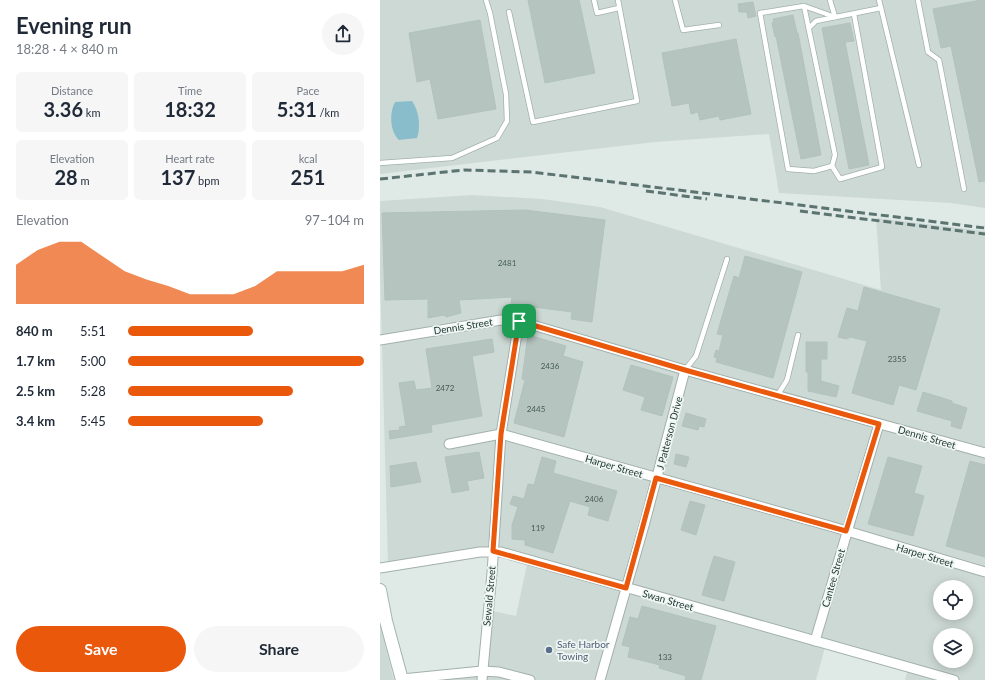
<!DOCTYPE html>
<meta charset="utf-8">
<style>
body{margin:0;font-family:Lato,sans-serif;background:#f6f6f7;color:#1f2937;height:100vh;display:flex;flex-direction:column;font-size:15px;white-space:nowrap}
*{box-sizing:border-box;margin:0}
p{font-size:13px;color:#747a83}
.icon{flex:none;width:22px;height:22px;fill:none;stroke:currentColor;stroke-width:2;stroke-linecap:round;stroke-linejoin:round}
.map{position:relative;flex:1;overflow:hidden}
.drawer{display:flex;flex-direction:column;background:#fff;width:380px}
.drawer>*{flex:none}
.fabs{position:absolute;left:553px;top:580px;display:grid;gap:8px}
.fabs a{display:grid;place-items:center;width:40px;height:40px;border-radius:50%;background:#fff;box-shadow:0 2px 10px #0003;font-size:20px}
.pin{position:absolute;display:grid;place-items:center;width:34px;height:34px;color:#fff;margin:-17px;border-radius:8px;box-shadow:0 2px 6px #0006}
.round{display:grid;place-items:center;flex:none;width:42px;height:42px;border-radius:21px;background:#f6f6f7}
.overview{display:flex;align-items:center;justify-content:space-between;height:68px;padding:0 16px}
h1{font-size:22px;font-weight:700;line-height:30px}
.metrics{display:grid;grid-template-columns:repeat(3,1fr);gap:6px;height:68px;padding:4px 16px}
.metrics div{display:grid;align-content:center;border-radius:6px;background:#f6f6f7;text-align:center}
.metrics b{font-size:20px;font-weight:700}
.metrics small{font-size:11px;font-weight:400}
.metrics p{font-size:11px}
.chart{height:112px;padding:8px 16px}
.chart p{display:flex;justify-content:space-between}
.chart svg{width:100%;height:72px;margin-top:4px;fill:#ea580c;opacity:.7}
.button{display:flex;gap:8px;margin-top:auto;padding:8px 16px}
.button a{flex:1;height:46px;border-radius:24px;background:#ea580c;color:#fff;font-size:16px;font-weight:700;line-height:46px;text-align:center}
.button a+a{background:#f6f6f7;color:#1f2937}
ul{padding:0 16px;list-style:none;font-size:13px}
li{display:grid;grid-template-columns:64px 48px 1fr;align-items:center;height:30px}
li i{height:10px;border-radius:5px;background:#ea580c}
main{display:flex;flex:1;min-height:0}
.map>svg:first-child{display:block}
.built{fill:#cdd9d5;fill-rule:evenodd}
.water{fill:#8abdcc}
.building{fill:#b5c4bf;stroke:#b2c2bd}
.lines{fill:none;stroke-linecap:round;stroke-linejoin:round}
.service-casing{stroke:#a2b0ad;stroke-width:6}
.minor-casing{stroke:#a2b0ad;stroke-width:11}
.secondary-casing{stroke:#9fb4ae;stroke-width:14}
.service{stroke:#fff;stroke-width:4.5}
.minor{stroke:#fff;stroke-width:9}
.secondary{stroke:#fff;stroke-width:12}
.rail{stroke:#5b746f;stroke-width:3;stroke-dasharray:8 4;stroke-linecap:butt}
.route-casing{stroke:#fff;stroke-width:8}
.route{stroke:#ea580c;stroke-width:5}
.service-dot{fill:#5c6f8a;stroke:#eff6f3;stroke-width:1.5}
.labels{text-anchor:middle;stroke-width:3.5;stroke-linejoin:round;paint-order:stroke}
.number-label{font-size:8px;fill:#465b57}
.street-label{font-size:10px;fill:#213834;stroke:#eff6f3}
.service-label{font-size:10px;fill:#4e5e75;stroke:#eff6f3;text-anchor:start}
</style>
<main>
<section class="drawer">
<div class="overview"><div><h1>Evening run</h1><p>18:28 · 4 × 840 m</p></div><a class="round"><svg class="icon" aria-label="share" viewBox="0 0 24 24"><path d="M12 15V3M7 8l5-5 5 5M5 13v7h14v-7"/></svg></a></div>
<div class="metrics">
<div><p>Distance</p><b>3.36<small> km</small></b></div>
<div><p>Time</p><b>18:32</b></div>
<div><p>Pace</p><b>5:31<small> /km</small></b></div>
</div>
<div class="metrics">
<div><p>Elevation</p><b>28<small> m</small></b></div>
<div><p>Heart rate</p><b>137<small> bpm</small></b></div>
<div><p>kcal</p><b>251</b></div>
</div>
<div class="chart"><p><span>Elevation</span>97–104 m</p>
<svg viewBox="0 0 160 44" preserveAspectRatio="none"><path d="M0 44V20L10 11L20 6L30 6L40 15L50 24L60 29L70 33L80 38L90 38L100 38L110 33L120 24L130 24L140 24L150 24L160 20V44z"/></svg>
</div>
<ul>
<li><b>840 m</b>5:51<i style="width:53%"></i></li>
<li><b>1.7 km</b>5:00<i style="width:100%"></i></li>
<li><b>2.5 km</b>5:28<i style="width:70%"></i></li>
<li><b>3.4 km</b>5:45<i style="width:57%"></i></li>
</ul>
<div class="button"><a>Save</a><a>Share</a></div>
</section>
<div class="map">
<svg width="605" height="680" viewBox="0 0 605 680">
<rect width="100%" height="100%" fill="#dfe9e6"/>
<g class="built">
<polygon points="0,0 605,0 605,208 571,203 399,193 389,134 275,142 0,174"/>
<path d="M92,195L162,199L220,207L501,290L496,218L605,231V680H525L530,663L447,640L436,680H30L28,674L108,667L113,611L136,616L149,555L117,549L8,564L0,275V201ZM560,587H586V613H560ZM560,635H586V661H560Z"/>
<polygon points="0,624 13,677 14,680 0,680"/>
</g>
<path class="water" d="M32,101C39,111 41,126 37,138L19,140C10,132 9,113 15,102Z"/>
<g class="building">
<polygon points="148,0 199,0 215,73 165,83"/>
<polygon points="601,0 605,0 605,181 599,182 571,46 561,48 553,9"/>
<polygon points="373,2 376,16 368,18 367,12 359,12 358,4"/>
<polygon points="413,15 417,33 418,33 441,155 421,159 396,36 395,37 392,23 394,22 393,19"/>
<polygon points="100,20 116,109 58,119 50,79 37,82 29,33"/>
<polygon points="470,23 474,41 465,42 489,165 469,169 442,28"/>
<polygon points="356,39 371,114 340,120 339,116 320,120 318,112 311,114 309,103 292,106 282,53"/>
<polygon points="145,210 225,220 212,322 191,319 192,312 131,304 132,297 79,300 81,313 66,317 64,315 48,318 48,299 5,300 2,213"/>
<polygon points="365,256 422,272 393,378 336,362 337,358 334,357 336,350 339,351 343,335 337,334 354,276 359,278"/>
<polygon points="484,287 560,309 536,390 519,385 513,405 472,393 487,341 470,337 467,339 458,337 467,308 478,311"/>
<polygon points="148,335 186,346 183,356 203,362 184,437 134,423 145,380 142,379"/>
<polygon points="112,339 114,352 92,356 102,416 51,425 52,432 10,439 9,431 20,430 19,427 26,426 19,383 34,381 36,390 52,388 46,349"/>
<polygon points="426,342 447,342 447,359 441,359 441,381 459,386 456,397 428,391 428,372 426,372"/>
<polygon points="251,365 293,377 282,416 261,410 265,397 243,390"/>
<polygon points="543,392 572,401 572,403 587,408 581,429 571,426 572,421 537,411"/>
<polygon points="306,413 326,419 324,427 319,426 318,430 302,426"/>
<polygon points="99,452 104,478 87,481 89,490 72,493 65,457"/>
<polygon points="296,454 309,457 306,467 294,464"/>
<polygon points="162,457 176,461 173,473 237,491 228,521 208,515 210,507 190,501 173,553 145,545 145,540 132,539 132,525 138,507 130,504 133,496 144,499 148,484 154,485"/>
<polygon points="508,457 542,466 534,493 544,496 533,536 488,524"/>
<polygon points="590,461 605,465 605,557 566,546"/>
<polygon points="36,462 41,482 11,487 10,466"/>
<polygon points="310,501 325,505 316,535 301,530"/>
<polygon points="334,556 355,562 344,601 322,595"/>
<polygon points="262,606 336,626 321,680 305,680 306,676 279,668 280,665 248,657 250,647 242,645 250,617 258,619"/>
</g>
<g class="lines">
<g class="service-casing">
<g id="service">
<polyline points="214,0 217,13 239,8"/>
<polyline points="295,0 303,30 339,25"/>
<polyline points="450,0 455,17"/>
<polyline points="538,0 548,52 559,60 584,189"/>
<polyline points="424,6 455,155 452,166 460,179 502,167 474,14"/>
<polyline points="501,8 539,165"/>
<polyline points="129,12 153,122 257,101 238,0"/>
<polyline points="429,28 436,21 501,8 499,0"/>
<polyline points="0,163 72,158 117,138 127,121 126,94 110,13 106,0"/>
<polyline points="452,166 434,171 408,169 380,13 424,6 455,17"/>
<polyline points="305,370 316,356 347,259"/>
<polyline points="397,396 407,380 418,335"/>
</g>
</g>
<g class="minor-casing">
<g id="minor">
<polyline points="0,340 121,320 139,321 305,370 605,453"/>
<polyline points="69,444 121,434 450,526 605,572"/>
<polyline points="0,568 100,552 121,552 574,680"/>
<polyline points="435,641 499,424"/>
<polyline points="22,679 102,671 119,672 150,680"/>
<polyline points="102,680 112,573 121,434 139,321"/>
<polyline points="220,680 265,522 305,370"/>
</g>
</g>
<g class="secondary-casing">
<polyline id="secondary" points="0,590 6,621 22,680"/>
</g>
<use href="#service" class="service"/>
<use href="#minor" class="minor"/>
<use href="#secondary" class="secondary"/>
<g class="rail">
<polyline points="0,179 84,170 152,172 605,228"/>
<polyline points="266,191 327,199"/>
<polyline points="420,211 605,234"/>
</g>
</g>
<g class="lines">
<g class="route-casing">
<polygon id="route" points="139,321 305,370 499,424 466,531 276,478 246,588 113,551 121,434"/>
</g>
<use href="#route" class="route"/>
</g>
<circle class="service-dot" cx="169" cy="650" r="4"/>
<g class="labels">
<g class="number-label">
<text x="127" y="266">2481</text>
<text x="517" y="362">2355</text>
<text x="170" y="369">2436</text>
<text x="65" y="391">2472</text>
<text x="156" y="412">2445</text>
<text x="214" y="502">2406</text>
<text x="158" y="531">119</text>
<text x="285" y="660">133</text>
</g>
<g class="street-label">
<text transform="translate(83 326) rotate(-9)" y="4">Dennis Street</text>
<text transform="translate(289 433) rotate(-75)" y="4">J Patterson Drive</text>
<text transform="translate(547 437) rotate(16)" y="4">Dennis Street</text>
<text transform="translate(234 466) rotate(16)" y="4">Harper Street</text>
<text transform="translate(545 555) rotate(17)" y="4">Harper Street</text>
<text transform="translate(453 578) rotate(-74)" y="4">Cantee Street</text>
<text transform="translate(109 596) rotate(-85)" y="4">Sewald Street</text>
<text transform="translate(288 600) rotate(16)" y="4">Swan Street</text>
</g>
<g class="service-label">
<text x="177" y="648">Safe Harbor<tspan x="177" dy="12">Towing</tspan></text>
</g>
</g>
</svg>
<div class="fabs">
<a><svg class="icon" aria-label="locate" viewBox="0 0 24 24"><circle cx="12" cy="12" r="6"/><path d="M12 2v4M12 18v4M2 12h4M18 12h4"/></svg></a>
<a><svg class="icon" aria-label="layers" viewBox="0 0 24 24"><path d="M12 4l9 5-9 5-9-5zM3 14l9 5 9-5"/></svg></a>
</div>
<div class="pin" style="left:139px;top:321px;background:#1e9e55"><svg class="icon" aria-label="arrive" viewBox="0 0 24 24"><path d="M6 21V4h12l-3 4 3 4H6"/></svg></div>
</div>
</main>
